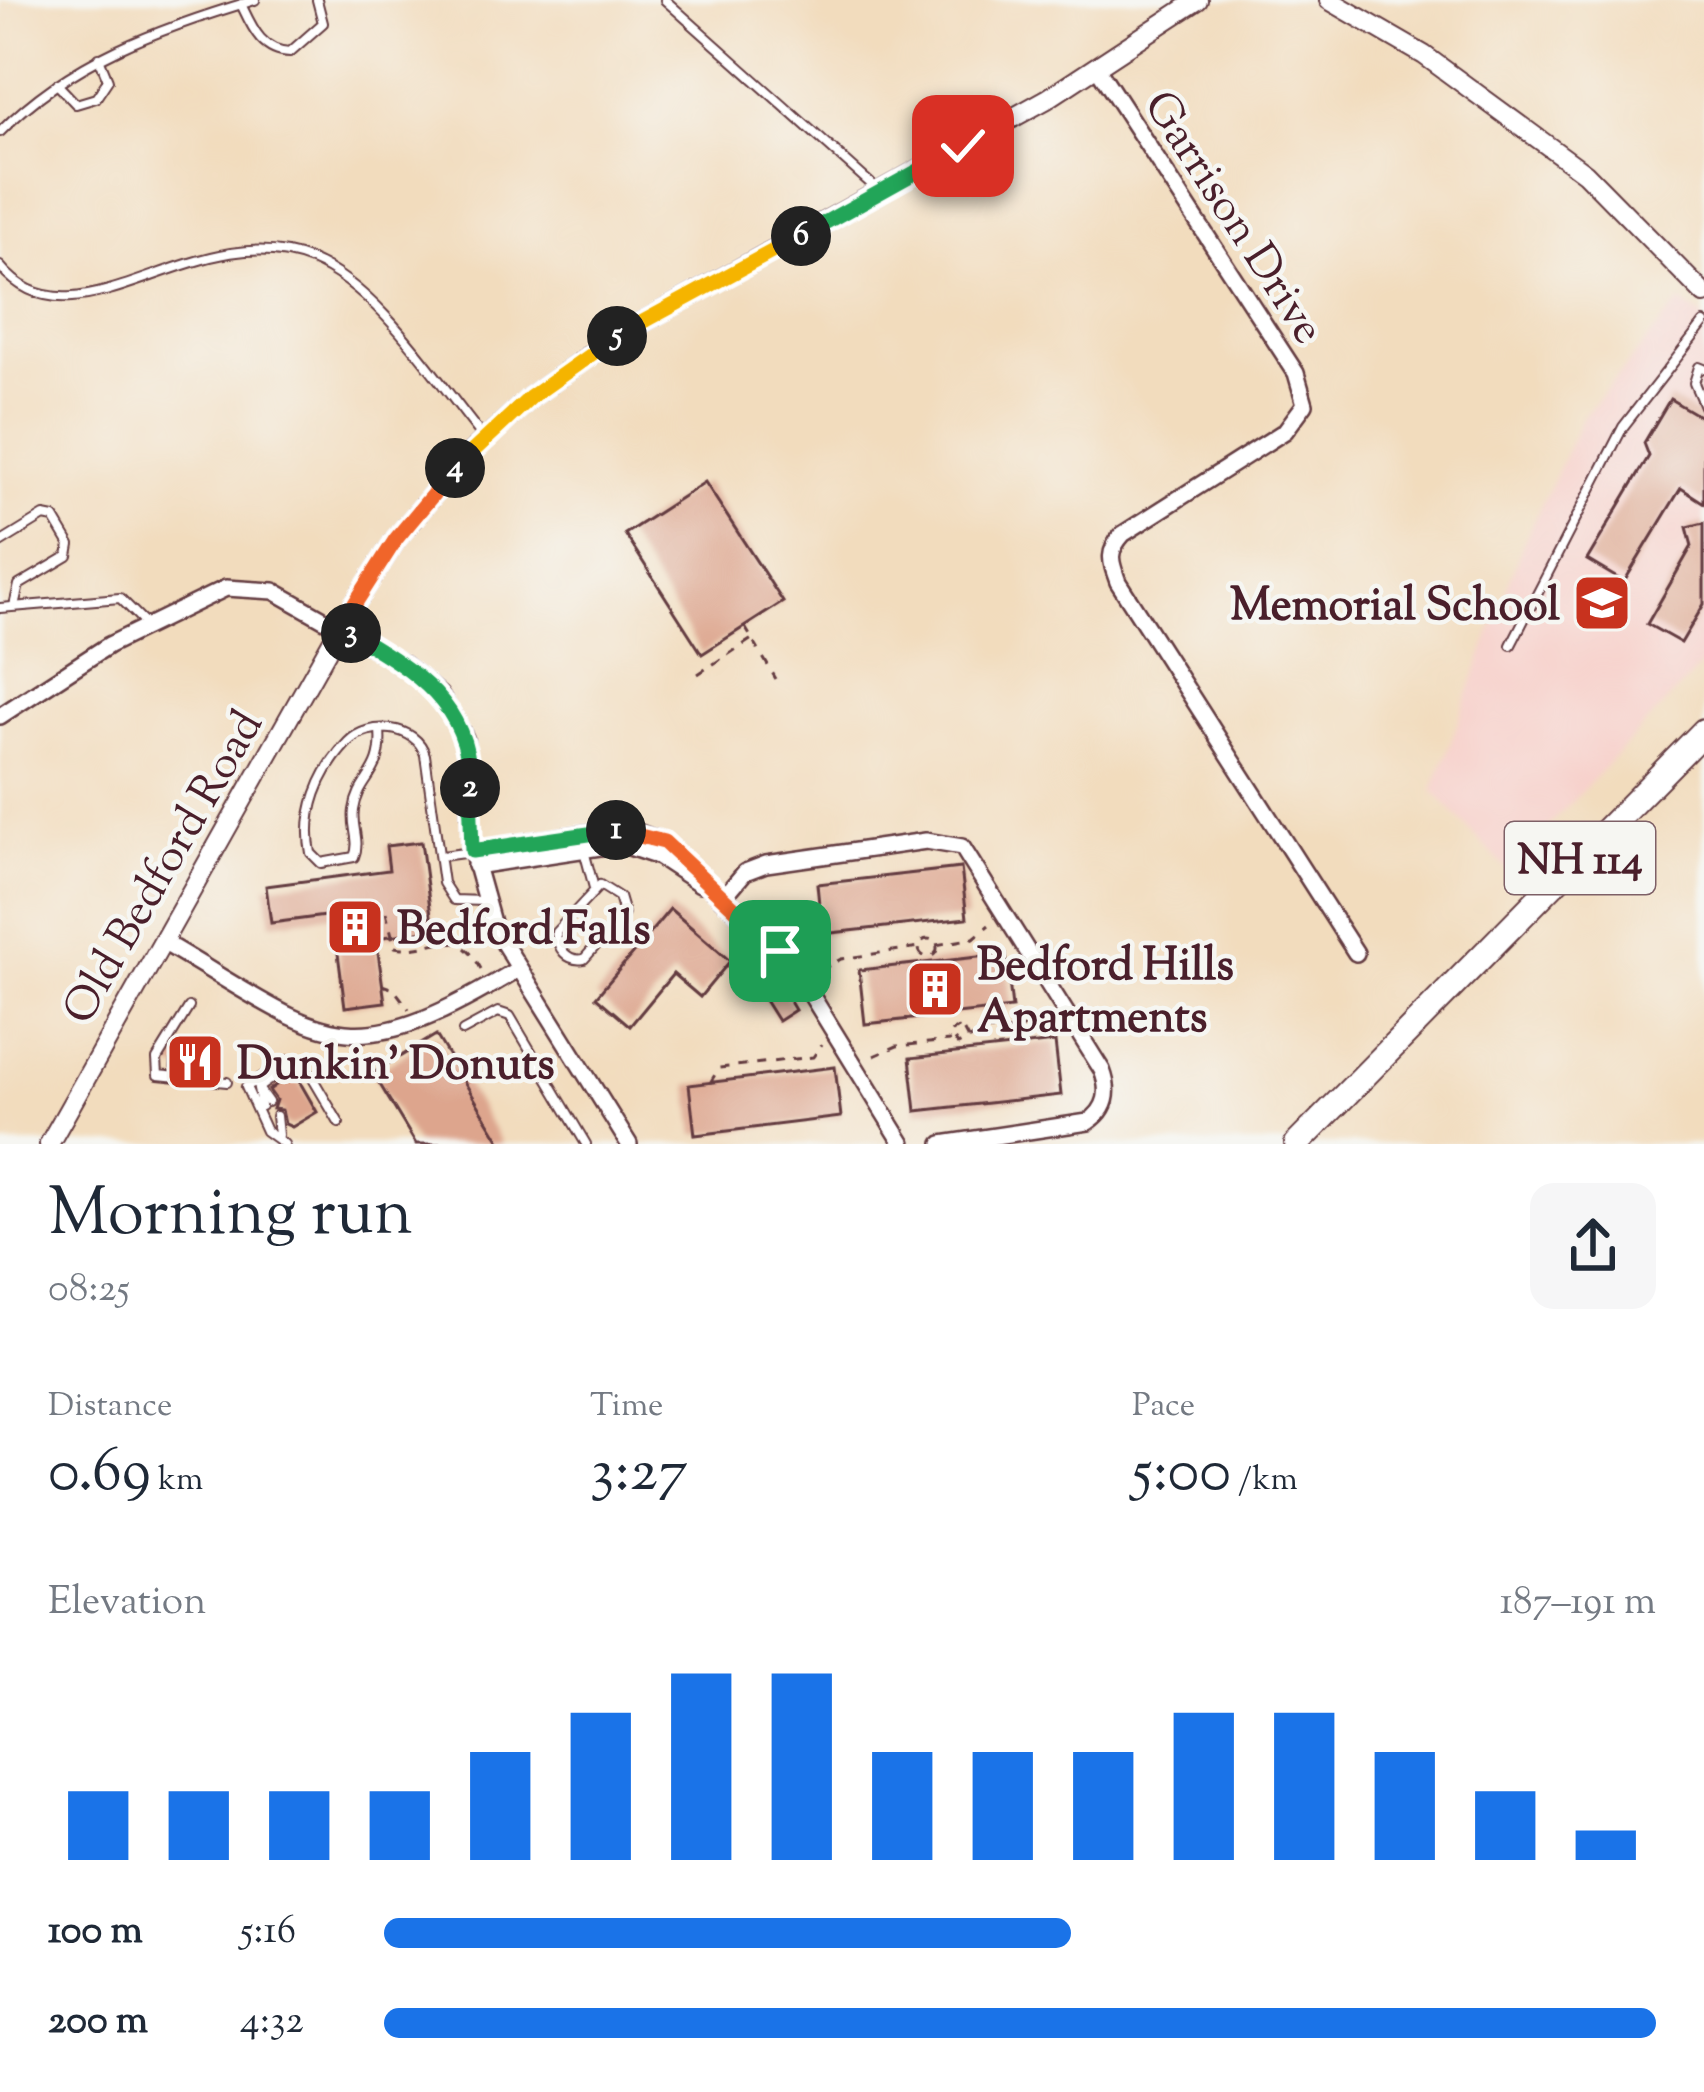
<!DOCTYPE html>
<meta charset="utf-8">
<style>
body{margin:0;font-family:"Sorts Mill Goudy",serif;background:#f6f6f7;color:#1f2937;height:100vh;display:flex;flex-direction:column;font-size:45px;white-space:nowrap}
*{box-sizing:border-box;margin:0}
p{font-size:39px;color:#747a83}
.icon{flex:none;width:66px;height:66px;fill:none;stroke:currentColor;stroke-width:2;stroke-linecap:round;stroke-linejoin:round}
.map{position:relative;height:1144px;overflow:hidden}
.drawer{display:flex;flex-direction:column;background:#fff;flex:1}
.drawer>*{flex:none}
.pin{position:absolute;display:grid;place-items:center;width:102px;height:102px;color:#fff;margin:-51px;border-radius:24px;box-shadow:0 6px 18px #0006}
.km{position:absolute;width:60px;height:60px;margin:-30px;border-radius:50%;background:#222;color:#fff;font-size:33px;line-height:60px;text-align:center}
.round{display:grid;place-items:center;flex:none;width:126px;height:126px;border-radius:24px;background:#f6f6f7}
.overview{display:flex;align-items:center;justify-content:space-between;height:204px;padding:0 48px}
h1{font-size:66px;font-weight:600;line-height:90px}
.figures{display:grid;grid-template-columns:repeat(3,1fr);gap:18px;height:204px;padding:12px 48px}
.figures div{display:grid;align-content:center}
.figures b{font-size:60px;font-weight:600}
.figures small{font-size:33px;font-weight:400}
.figures p{font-size:33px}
.chart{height:336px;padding:24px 48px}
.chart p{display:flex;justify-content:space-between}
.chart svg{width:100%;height:216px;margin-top:12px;stroke:#1a73e8;stroke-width:6}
ul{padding:0 48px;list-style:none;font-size:39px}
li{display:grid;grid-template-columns:192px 144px 1fr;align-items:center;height:90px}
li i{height:30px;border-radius:15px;background:#1a73e8}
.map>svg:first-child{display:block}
.built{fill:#f7d0ca}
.building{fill:#dda58d}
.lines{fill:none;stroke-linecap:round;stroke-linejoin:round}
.service-casing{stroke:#633b41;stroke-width:12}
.minor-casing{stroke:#633b41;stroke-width:20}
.tertiary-casing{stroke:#633b41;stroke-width:22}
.primary-casing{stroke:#633b41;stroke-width:28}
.path{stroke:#633b41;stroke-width:3;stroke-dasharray:9 9;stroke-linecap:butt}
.service{stroke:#fff;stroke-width:8}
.minor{stroke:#fff;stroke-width:15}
.tertiary{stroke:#fff;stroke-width:18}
.primary{stroke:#fff;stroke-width:24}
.split-1-casing{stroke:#fff;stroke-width:24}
.split-2-casing{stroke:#fff;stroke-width:24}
.split-3-casing{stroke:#fff;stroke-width:24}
.split-4-casing{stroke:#fff;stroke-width:24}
.split-5-casing{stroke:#fff;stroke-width:24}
.split-6-casing{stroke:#fff;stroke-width:24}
.split-7-casing{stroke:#fff;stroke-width:24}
.split-1{stroke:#f0652b;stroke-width:15}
.split-2{stroke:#22a559;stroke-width:15}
.split-3{stroke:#22a559;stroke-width:15}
.split-4{stroke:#f0652b;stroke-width:15}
.split-5{stroke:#f5b400;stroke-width:15}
.split-6{stroke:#f5b400;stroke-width:15}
.split-7{stroke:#22a559;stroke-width:15}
.labels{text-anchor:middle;stroke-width:9;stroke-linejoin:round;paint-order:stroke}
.shield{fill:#f6f6f2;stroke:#7e6067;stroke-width:3}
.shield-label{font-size:42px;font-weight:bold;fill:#4a1f2b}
.street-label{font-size:45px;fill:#4a1f2b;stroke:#f6f6f2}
.poi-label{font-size:45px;font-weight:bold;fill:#4a1f2b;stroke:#f6f6f2;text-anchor:start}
</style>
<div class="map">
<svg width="1704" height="1144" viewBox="0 0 1704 1144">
<rect width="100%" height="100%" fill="#f6f6f2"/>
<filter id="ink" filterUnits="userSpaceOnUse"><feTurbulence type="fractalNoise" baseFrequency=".00833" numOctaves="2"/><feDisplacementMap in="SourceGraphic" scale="24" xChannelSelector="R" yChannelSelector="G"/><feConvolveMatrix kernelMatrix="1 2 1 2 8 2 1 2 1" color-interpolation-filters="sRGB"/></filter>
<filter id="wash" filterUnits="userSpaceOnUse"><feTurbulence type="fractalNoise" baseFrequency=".004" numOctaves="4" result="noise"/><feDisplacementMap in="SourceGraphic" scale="48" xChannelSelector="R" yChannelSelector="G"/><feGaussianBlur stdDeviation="2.7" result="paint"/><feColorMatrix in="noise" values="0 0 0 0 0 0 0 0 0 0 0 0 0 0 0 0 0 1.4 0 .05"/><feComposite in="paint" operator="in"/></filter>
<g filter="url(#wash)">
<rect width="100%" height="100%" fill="#f2dcbd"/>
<polygon class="built" points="1680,302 1704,318 1704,663 1507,870 1433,791 1523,543 1582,418"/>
<g id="blocks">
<g class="building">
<polygon points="1670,399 1704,419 1704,503 1681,488 1624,582 1587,560 1649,456 1644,443"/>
<polygon points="705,482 783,602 702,654 625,534"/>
<polygon points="1704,523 1704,604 1681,643 1647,624 1692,546 1687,527"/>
<polygon points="421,842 433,930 376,938 385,1002 345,1007 333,915 271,923 266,886 389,870 386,846"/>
<polygon points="961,868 967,918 822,934 817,884"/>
<polygon points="670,909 730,961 700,997 673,974 630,1026 596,997"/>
<polygon points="1006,954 1012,1008 865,1024 859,970"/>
<polygon points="779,983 795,1010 778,1021 761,994"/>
<polygon points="436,1035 502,1144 416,1144 373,1073"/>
<polygon points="1055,1042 1061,1095 916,1111 910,1058"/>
<polygon points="172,1050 219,1052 218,1073 171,1068"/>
<polygon points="835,1067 841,1117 695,1135 689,1085"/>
<polygon points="294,1072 317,1112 292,1127 285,1124 282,1110 273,1109 276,1100 269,1090"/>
</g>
</g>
</g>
<g filter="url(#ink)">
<use href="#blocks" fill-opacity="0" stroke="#633b41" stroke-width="3"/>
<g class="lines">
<g class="service-casing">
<g id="service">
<polyline points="665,0 879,191"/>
<path d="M241,4C252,27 261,51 290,52L323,23L317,0"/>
<polyline points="57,84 76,104 96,98 108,80 99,58"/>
<path d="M0,132C70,60 161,28 255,0"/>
<path d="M0,266C75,358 196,213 311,260C378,287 437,381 483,437"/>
<polyline points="1704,369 1699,367 1694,383 1704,406"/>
<polyline points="0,543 44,516 54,518 70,545 68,556 19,585 14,606"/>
<polyline points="0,608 120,598 146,624"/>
<polyline points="1511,645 1623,427 1704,323"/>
<path d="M380,730C384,776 359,776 354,810C351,827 361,841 354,857L321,863L311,853C303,813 319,772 348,742C369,720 417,725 425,755L443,883L454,900L484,901"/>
<polyline points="583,847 594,888"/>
<polyline points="442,856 471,852"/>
<path d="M600,885L619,897L624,914L584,959C567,962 557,948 556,932Z"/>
<polyline points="189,1007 157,1059 158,1075 227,1082"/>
<polyline points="463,1031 498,1012 510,1016 586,1144"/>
<polyline points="258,1088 268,1102"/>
<polyline points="261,1106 258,1088 297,1060"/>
<polyline points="276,1116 278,1135"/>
<polyline points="284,1144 266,1131 246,1087 289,1060 306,1067 339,1123"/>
</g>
</g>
<g class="minor-casing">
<g id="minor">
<path d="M1098,69L1296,373L1305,404L1285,431L1123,534C1107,552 1110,560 1118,582L1356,953"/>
<polyline points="0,716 109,645 226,588 274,591 403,664 440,695 465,738 472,851 493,926 629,1144"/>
<polyline points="472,851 607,830 635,831 664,842 794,967 903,1144"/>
<polyline points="475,866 620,844 659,857 700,884"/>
<path d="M722,899L745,872L766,864L926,841L962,847L1102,1070C1110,1091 1108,1109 1088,1122L942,1144"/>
<path d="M163,942C327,1038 342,1076 518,969"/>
</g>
</g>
<g class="tertiary-casing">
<g id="tertiary">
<polyline points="1329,0 1424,55 1585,173 1704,294"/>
<polyline points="49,1144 340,627 396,539 459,463 531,397 612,339 1047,99 1198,0"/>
</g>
</g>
<g class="primary-casing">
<polyline id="primary" points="1297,1144 1704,731"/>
</g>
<g class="path">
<polyline points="745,627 776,679"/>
<polyline points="698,674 752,639"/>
<path d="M386,912L395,947C432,954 455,920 481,969"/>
<circle cx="928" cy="948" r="9"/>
<polyline points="936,945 974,938 989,925"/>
<polyline points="821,970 841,959 919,947"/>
<polyline points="382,985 394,989 409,1009"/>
<polyline points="968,1039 961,1026 950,1033 958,1045 986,1030 1017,1031 1044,1015"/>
<polyline points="874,1056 897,1046 950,1041"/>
<polyline points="710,1083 719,1068 813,1057 822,1044"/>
</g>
<use href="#service" class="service"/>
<use href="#minor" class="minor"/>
<use href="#tertiary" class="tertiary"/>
<use href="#primary" class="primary"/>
</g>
</g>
<g class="lines" filter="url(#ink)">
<g class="split-1-casing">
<polyline id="split-1" points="616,830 664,842 780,951"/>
</g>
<g class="split-2-casing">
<polyline id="split-2" points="470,788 472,851 616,830"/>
</g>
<g class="split-3-casing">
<path id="split-3" d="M351,633C415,671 472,705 470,788"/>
</g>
<g class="split-4-casing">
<polyline id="split-4" points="351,633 340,627 396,539 455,468"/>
</g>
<g class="split-5-casing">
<polyline id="split-5" points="455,468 531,397 617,336"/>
</g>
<g class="split-6-casing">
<polyline id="split-6" points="617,336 801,236"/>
</g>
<g class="split-7-casing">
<polyline id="split-7" points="801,236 963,146"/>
</g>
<use href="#split-1" class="split-1"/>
<use href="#split-2" class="split-2"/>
<use href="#split-3" class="split-3"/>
<use href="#split-4" class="split-4"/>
<use href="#split-5" class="split-5"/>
<use href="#split-6" class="split-6"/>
<use href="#split-7" class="split-7"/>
</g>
<defs>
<g id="school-square" transform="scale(3)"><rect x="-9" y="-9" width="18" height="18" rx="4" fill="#c8321e" stroke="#f6f6f2"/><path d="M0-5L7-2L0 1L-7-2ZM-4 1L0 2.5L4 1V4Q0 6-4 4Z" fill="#fff"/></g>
<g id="building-square" transform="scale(3)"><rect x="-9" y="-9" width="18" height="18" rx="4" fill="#c8321e" stroke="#f6f6f2"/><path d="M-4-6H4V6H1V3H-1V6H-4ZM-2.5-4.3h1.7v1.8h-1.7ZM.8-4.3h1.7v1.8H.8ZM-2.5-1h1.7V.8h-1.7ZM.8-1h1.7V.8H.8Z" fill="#fff"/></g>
<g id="restaurant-square" transform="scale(3)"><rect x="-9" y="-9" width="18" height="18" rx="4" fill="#c8321e" stroke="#f6f6f2"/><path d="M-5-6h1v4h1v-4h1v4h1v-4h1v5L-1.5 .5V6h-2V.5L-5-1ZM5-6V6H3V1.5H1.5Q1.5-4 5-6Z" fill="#fff"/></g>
</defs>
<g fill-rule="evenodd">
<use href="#school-square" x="1602" y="603"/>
<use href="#building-square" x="355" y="927"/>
<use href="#building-square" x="935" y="989"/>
<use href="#restaurant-square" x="195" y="1062"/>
</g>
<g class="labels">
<rect class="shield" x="1505" y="822" width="150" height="72" rx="9"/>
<g class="shield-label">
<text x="1580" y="873">NH 114</text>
</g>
<g class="street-label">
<text transform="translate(1236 216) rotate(57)" y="16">Garrison Drive</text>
<text transform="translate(161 866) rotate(-60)" y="16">Old Bedford Road</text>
</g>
<g class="poi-label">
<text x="1560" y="619" text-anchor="end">Memorial School</text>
<text x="397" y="943">Bedford Falls</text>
<text x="977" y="979">Bedford Hills<tspan x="977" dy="52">Apartments</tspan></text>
<text x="237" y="1078">Dunkin' Donuts</text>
</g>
</g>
</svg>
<div class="pin" style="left:780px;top:951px;background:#1e9e55"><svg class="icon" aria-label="arrive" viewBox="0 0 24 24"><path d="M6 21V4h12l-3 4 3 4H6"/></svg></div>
<div class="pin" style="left:963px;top:146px;background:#d93025"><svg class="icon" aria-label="check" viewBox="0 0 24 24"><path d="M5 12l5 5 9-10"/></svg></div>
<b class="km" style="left:616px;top:830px">1</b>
<b class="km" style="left:470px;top:788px">2</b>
<b class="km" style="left:351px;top:633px">3</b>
<b class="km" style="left:455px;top:468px">4</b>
<b class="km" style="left:617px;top:336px">5</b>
<b class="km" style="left:801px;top:236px">6</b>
</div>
<section class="drawer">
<div class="overview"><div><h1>Morning run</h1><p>08:25</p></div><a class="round"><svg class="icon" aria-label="share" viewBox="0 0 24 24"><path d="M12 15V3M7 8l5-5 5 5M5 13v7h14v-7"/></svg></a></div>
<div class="figures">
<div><p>Distance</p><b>0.69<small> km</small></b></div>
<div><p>Time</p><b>3:27</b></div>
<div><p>Pace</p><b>5:00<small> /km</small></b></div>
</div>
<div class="chart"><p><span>Elevation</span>187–191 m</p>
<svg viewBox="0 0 160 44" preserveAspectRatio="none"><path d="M5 44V30M15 44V30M25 44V30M35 44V30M45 44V22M55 44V14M65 44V6M75 44V6M85 44V22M95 44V22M105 44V22M115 44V14M125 44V14M135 44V22M145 44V30M155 44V38"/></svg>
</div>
<ul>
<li><b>100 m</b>5:16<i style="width:54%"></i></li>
<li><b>200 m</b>4:32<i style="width:100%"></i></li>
</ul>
</section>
